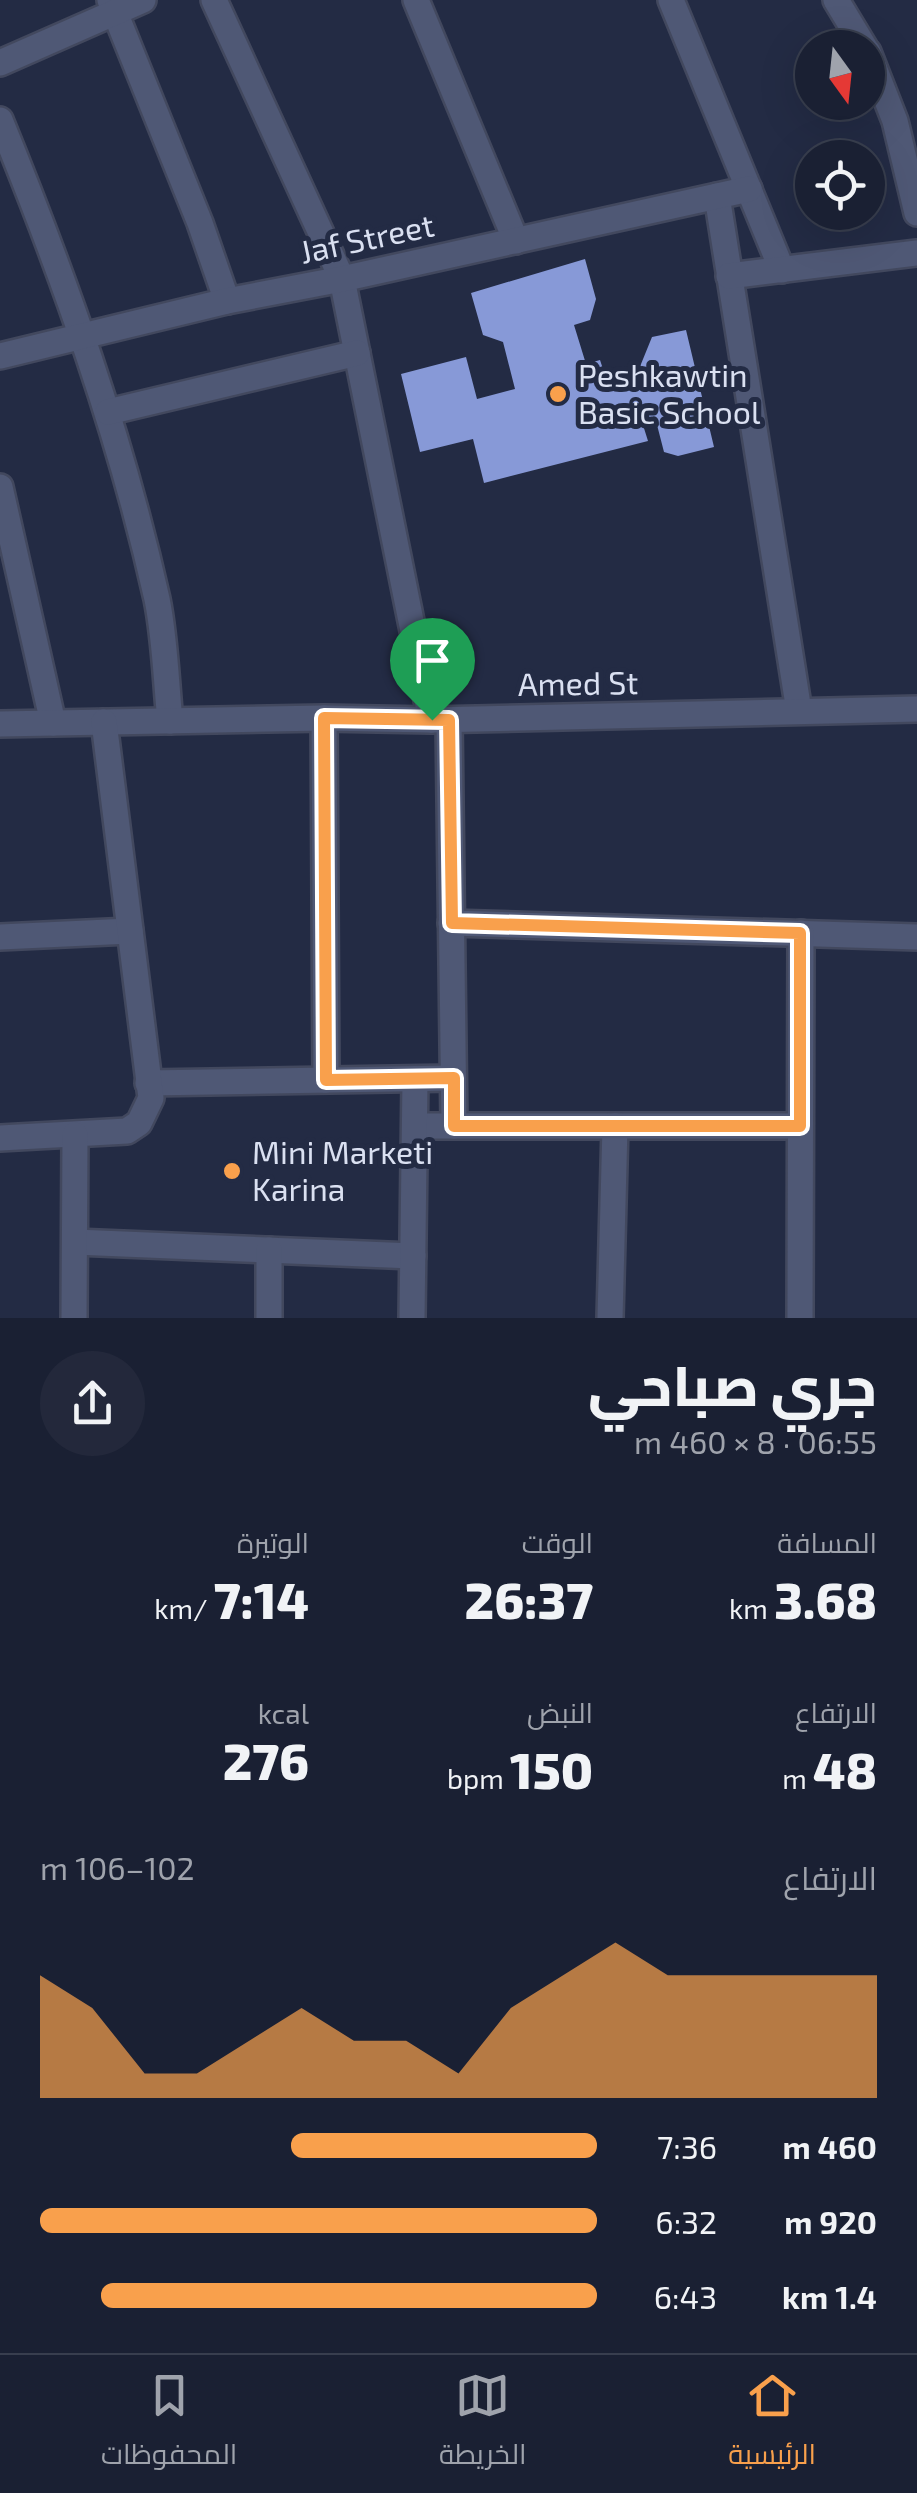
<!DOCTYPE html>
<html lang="ar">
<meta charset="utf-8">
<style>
body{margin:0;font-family:"Exo 2",Cairo,sans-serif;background:#23283b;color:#f1f3f6;direction:rtl;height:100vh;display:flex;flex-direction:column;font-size:38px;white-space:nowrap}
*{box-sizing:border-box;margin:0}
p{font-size:32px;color:#9fa3ac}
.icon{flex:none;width:55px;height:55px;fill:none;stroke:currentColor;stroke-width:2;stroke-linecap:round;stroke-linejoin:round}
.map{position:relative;height:1318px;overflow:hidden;direction:ltr}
.sheet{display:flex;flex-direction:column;background:#1a2033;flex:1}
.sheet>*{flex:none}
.needle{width:65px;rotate:165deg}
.tools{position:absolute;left:795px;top:30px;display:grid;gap:20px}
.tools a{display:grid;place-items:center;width:90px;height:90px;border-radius:50%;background:#1a2033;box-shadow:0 10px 40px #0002,0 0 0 2px #383e4e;font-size:50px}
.pin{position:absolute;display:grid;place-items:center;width:85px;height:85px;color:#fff;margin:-102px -42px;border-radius:50% 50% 50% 0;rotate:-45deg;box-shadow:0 0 10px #0007}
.pin .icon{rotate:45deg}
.round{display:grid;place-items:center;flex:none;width:105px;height:105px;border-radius:52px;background:#23283b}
.summary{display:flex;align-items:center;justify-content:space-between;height:170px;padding:0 40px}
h1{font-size:55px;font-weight:800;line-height:75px}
.metrics{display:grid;grid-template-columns:repeat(3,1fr);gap:15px;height:170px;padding:10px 40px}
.metrics div{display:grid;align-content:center}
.metrics b{font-size:50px;font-weight:800}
.metrics small{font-size:28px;font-weight:400}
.metrics p{font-size:28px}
.chart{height:280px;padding:20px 40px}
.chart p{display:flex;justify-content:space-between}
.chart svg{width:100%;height:180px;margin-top:10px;fill:#f9a04c;opacity:.7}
ul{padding:0 40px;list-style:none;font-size:32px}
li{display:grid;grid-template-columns:160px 120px 1fr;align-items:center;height:75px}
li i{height:25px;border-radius:12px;background:#f9a04c}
.tabs{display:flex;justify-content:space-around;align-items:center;height:140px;border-top:2px solid #383e4e;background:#1a2033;font-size:28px;color:#9fa3ac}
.tabs a{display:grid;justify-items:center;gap:5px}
.tabs .current{color:#f9a04c}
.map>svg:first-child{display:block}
.building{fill:#8799d7}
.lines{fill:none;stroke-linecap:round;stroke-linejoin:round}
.street-casing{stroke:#42485e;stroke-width:30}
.street{stroke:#4f5875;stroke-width:25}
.route-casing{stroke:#fff;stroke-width:20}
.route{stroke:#f9a04c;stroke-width:12}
.poi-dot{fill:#f9a04c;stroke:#232b44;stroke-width:4}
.labels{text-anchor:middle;stroke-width:10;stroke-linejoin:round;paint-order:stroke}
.street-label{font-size:32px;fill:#dae0f1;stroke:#232b44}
.poi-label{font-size:32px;fill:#dae0f1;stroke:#232b44;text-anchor:start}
</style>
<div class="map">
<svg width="917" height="1318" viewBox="0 0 917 1318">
<rect width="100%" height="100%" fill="#232b44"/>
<polygon class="building" points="585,259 596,299 590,320 574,325 586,364 600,360 606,378 639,369 652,337 686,330 714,447 678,456 664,452 656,421 643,425 648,441 484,483 473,439 420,452 401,374 466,357 477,399 515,389 503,342 483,335 471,293"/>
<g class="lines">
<g class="street-casing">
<g id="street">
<polyline points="110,0 200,223 227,301"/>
<polyline points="214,0 342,279 431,720"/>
<polyline points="416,0 516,241"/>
<polyline points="671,0 782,270"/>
<polyline points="836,0 865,48"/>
<polyline points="868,52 895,121 917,213"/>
<polyline points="0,63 143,0"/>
<path d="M0,120C64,277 120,433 157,599C165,638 166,681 170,721"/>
<polyline points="717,196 799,711"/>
<polyline points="729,276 917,253"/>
<polyline points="0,356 227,301 342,279 749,189"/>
<polyline points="108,412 357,353"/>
<polyline points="0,487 53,723"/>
<polyline points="324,718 326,1080"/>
<polyline points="449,720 454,1126"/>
<polyline points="0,724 324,718 431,720 917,709"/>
<polyline points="451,923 917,937"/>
<polyline points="0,937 130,931"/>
<polyline points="148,1083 453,1078"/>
<polyline points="415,1126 800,1126"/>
<polyline points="0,1138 127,1131 139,1123 151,1098 104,722"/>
<polyline points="75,1242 413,1256"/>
<polyline points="269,1250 269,1318"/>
<polyline points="74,1318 75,1135"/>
<polyline points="412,1318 415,1079"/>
<polyline points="610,1318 615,1126"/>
<polyline points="800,1318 801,933"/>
</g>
</g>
<use href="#street" class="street"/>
</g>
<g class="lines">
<g class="route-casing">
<polygon id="route" points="324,718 449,720 452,923 800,933 800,1126 454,1126 454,1078 326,1080"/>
</g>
<use href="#route" class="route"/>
</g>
<g class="poi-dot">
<circle cx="558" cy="394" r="10"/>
<circle cx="232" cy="1171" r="10"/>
</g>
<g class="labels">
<g class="street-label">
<text transform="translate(367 239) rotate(-12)" y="11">Jaf Street</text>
<text transform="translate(578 684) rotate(-1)" y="11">Amed St</text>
</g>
<g class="poi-label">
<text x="578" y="387">Peshkawtin<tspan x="578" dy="37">Basic School</tspan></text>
<text x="252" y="1164">Mini Marketi<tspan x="252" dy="37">Karina</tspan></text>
</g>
</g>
</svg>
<div class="tools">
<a><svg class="needle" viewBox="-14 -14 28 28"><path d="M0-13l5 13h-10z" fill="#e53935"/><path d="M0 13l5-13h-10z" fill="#9fa3ac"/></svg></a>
<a><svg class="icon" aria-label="locate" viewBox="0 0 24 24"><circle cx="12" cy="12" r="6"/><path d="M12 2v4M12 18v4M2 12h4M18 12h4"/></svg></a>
</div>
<div class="pin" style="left:432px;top:720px;background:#1e9e55"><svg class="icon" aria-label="arrive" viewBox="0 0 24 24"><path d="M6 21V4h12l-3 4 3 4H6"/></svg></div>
</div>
<section class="sheet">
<div class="summary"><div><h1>جري صباحي</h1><p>06:55 · 8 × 460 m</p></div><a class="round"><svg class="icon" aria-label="share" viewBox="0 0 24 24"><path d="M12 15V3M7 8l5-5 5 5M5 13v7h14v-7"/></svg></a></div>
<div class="metrics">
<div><p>المسافة</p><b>3.68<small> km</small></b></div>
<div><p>الوقت</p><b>26:37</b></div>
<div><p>الوتيرة</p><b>7:14<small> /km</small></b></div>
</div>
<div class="metrics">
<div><p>الارتفاع</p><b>48<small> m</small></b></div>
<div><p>النبض</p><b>150<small> bpm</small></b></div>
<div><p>kcal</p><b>276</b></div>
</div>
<div class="chart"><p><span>الارتفاع</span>102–106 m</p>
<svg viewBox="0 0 160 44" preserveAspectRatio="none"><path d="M0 44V14L10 22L20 38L30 38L40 30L50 22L60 30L70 30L80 38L90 22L100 14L110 6L120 14L130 14L140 14L150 14L160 14V44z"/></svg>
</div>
<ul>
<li><b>460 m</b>7:36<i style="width:55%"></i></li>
<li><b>920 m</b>6:32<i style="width:100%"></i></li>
<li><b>1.4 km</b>6:43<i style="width:89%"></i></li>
</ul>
</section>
<nav class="tabs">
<a class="current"><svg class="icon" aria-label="home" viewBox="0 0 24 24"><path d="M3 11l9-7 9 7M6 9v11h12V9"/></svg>الرئيسية</a>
<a><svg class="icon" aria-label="map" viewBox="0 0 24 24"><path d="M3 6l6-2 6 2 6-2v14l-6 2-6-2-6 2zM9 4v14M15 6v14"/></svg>الخريطة</a>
<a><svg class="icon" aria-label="saved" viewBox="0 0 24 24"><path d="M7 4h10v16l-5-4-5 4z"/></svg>المحفوظات</a>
</nav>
